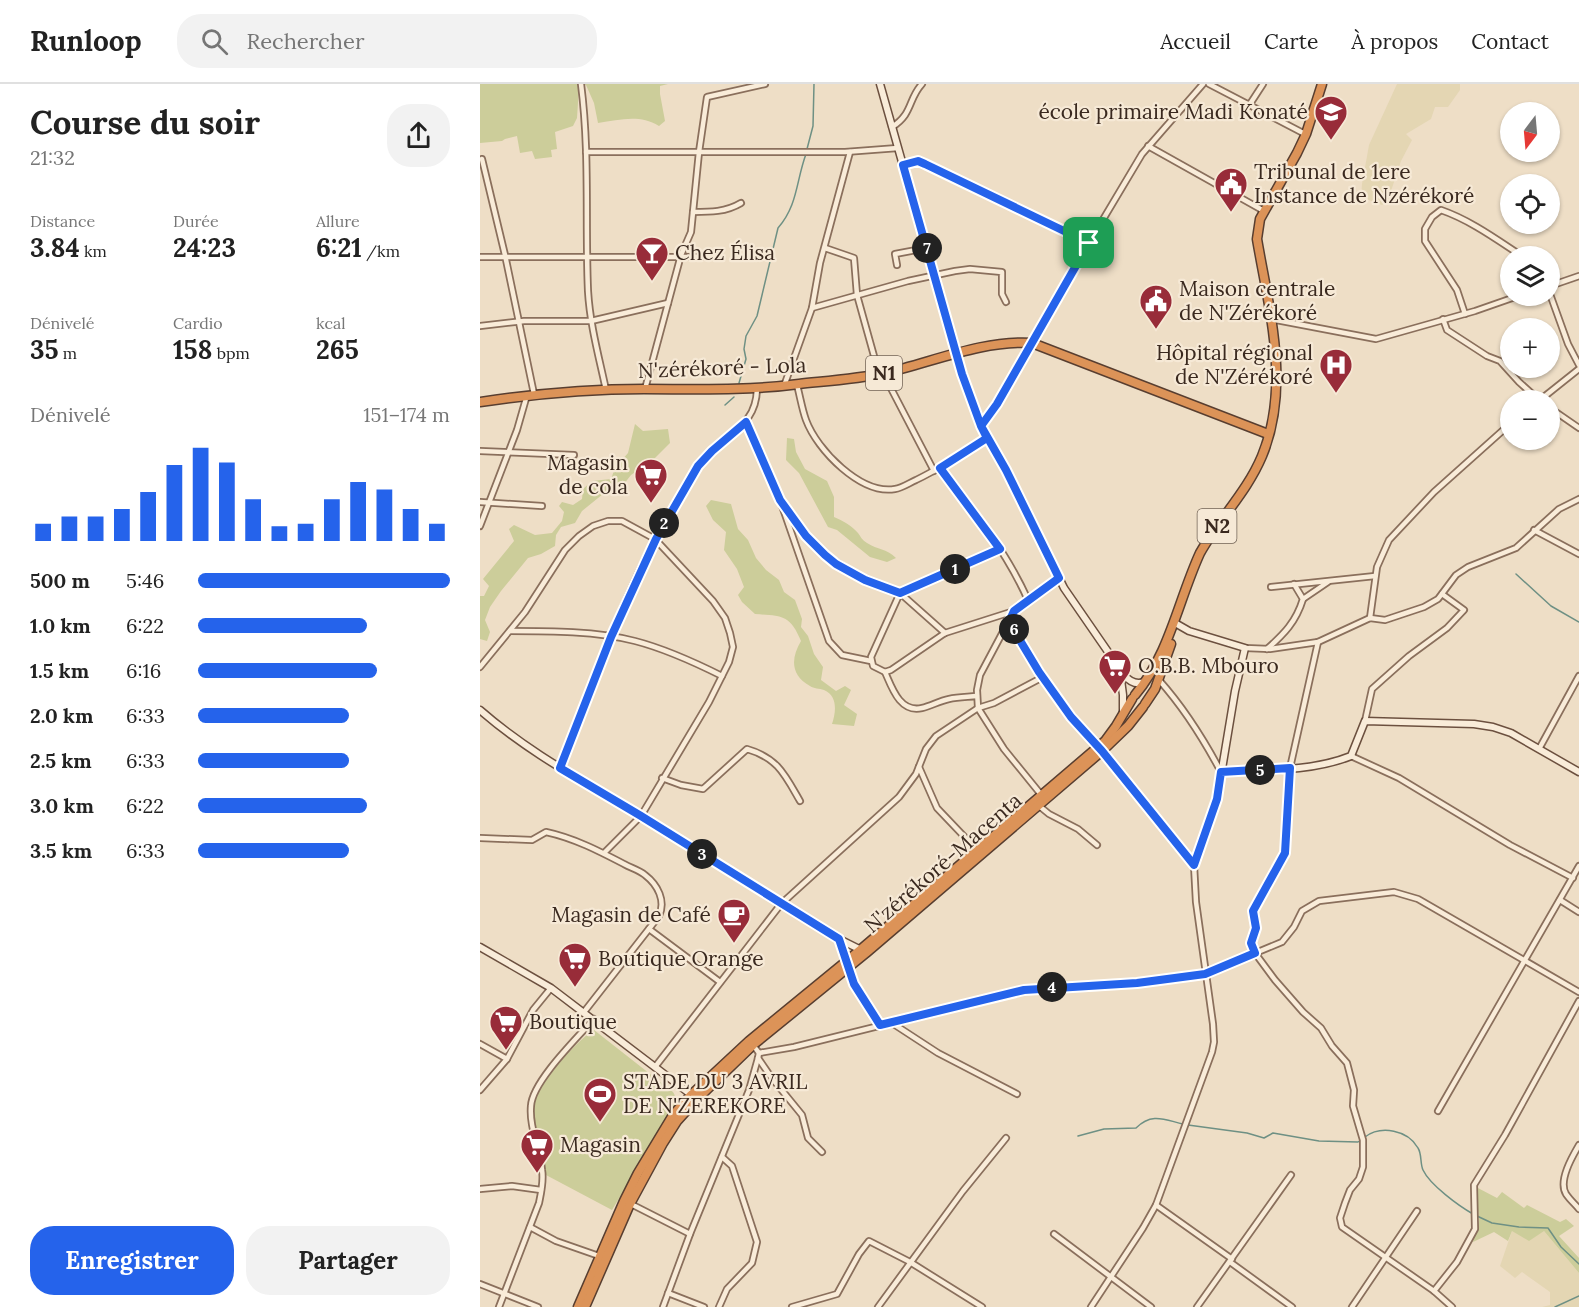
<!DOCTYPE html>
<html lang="fr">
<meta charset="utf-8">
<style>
body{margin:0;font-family:Lora,serif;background:#f2f2f2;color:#222;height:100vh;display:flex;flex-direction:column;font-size:22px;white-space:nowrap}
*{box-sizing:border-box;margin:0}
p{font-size:20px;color:#767676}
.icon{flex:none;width:33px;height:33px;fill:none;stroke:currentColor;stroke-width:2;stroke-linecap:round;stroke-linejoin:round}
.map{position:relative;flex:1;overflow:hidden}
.drawer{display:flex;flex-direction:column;background:#fff;width:480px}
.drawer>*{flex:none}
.needle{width:39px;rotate:196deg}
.fabs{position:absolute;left:1020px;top:18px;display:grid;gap:12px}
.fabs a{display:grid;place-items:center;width:60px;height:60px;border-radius:50%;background:#fff;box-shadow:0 2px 4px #0004;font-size:30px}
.pin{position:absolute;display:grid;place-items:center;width:51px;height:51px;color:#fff;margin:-26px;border-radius:12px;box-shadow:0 3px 9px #0006}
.km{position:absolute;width:30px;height:30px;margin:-15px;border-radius:50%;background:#222;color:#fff;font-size:16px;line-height:30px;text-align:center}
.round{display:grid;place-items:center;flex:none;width:63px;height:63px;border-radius:24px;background:#f2f2f2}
.head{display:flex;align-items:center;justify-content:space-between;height:102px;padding:0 30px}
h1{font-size:33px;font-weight:700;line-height:45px}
.stats{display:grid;grid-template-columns:repeat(3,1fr);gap:9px;height:102px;padding:6px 30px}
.stats div{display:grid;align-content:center}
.stats b{font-size:26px;font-weight:700}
.stats small{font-size:16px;font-weight:400}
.stats p{font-size:16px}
.chart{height:168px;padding:12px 30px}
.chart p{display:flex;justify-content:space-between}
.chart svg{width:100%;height:108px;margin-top:6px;stroke:#2563eb;stroke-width:6}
.action{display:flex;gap:12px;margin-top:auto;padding:12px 30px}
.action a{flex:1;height:69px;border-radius:24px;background:#2563eb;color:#fff;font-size:24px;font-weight:700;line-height:69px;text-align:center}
.action a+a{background:#f2f2f2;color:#222}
ul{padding:0 30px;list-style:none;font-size:20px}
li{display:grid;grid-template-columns:96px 72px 1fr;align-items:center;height:45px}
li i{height:15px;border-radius:8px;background:#2563eb}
header{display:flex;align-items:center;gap:36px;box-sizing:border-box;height:84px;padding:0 30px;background:#fff;border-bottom:2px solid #e0e0e0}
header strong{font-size:28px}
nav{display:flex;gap:33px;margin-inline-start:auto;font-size:21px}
.search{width:420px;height:54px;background:#f2f2f2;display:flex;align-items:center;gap:15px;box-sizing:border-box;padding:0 21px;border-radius:24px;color:#767676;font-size:22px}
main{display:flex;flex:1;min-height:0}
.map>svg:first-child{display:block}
.farmland{fill:#e4d6b3}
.green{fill:#cccd9a}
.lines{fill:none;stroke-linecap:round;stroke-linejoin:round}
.stream{stroke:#6e9084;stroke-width:1.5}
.street-casing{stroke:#8a6f5c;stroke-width:8}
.secondary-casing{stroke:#6c503f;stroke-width:9}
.highway-casing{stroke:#583e30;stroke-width:11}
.street{stroke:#f9ecd9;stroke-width:4.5}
.secondary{stroke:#f9ecd9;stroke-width:6}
.highway{stroke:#dc9358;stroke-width:8}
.route-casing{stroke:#fff;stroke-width:12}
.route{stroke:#2563eb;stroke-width:8}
.labels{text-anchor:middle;stroke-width:4.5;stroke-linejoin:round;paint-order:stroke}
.shield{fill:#f6e9d6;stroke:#726356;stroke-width:1.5}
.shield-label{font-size:20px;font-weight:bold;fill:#3a291f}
.poi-label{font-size:21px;fill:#3a291f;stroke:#f6e9d6;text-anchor:start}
.street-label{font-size:21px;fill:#3a291f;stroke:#f6e9d6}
</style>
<header>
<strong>Runloop</strong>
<div class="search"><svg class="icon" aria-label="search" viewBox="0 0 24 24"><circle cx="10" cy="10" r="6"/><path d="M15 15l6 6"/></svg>Rechercher</div>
<nav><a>Accueil</a><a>Carte</a><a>À propos</a><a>Contact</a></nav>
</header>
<main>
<section class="drawer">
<div class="head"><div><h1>Course du soir</h1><p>21:32</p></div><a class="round"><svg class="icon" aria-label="share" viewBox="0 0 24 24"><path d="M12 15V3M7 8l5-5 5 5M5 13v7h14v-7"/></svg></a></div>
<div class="stats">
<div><p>Distance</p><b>3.84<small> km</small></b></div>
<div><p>Durée</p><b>24:23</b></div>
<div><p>Allure</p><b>6:21<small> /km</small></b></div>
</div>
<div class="stats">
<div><p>Dénivelé</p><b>35<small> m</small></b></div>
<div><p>Cardio</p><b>158<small> bpm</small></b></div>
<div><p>kcal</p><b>265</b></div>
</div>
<div class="chart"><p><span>Dénivelé</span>151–174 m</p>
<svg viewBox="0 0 160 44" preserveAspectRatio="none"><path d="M5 44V37M15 44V34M25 44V34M35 44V31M45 44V24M55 44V13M65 44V6M75 44V12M85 44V27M95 44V38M105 44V37M115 44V27M125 44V20M135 44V23M145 44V31M155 44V37"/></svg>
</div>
<ul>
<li><b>500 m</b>5:46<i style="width:100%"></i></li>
<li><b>1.0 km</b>6:22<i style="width:67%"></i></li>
<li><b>1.5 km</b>6:16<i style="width:71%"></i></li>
<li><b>2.0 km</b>6:33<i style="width:60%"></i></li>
<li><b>2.5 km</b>6:33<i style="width:60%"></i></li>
<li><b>3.0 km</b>6:22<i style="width:67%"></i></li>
<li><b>3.5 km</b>6:33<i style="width:60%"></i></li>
</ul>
<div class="action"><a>Enregistrer</a><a>Partager</a></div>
</section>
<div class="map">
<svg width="1099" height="1223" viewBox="0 0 1099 1223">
<rect width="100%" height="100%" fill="#eedec6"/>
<g class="farmland">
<polygon points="917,0 980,0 980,6 968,23 955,23 951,35 926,50 932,56 921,77 908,116 902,121 881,113 882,100 889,61"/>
<polygon points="1032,1147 1064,1147 1099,1189 1099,1223 1062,1223 1070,1221 1070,1208 1042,1188 1035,1194 1020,1182"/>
</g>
<g class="green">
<path d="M0,0H188L180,2V10L185,37L179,42C159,30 140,36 118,39L114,19L106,1L99,3L97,34L93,42L75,48L77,65L71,66L72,73L55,75L52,67L40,69L37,52L25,55L22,57L0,59Z"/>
<polygon points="155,340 163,347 188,345 190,359 174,375 151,391 140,405 123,410 102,427 95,439 81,443 76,451 75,462 61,470 48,474 21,507 10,523 5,536 10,548 7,557 0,555 0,512 4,512 9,502 3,495 34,457 29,445 34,441 55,451 72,449 82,437 84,428 79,422 82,418 93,421 102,415 103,405 112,397 131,395 135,384 148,369"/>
<path d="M307,354L314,355L316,368L325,385L347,397L354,413V433C363,437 371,441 378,449C381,453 382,456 387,459C398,466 406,464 416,474L407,478L390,473L357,446L348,443L319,389L306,376Z"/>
<path d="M231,416L251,420L258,445L268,456L276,474L286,486L299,496L304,508L315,516L322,535L321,543L328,552L334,570L343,583L341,596L356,607L365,602L371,606L364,621L377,630L374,642L352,640C356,628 358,612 344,606C339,604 334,605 330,602C310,591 311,574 321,557C310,530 301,532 275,530L262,518L258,511L264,503L257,485L244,466L246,448L233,436L226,422Z"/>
<path d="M114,946L193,1008L198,1017L132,1126L66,1091C64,1078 52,1031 54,1022C57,1001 96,957 114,946Z"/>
<polygon points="996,1103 1017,1114 1022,1108 1044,1124 1047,1121 1080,1138 1086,1135 1094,1142 1079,1152 1099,1174 1099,1189 1064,1147 1049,1157 1032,1147 1028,1157 1014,1148 993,1158 999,1137"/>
</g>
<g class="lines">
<g class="stream">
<polyline points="327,65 333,42 334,0"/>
<path d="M259,299L266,275L264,265L266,252L277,232L298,144C318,121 316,97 326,70"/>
<polyline points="245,321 254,313"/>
<polyline points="1036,490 1071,522 1099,538"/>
<polyline points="708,1041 767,1049 784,1054 793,1049 839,1057 878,1058 881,1056"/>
<path d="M598,1052L624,1045L656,1044C672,1028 685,1036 703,1040"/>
<path d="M885,1053C901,1041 928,1046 938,1064C942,1070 940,1080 943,1086C950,1101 979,1122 993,1130"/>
<polyline points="997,1132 1012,1139 1039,1143 1068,1144 1081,1163 1099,1180"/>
<polyline points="1075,1223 1099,1212"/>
</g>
<g class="street-casing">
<g id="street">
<path d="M101,0C110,69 105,138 108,207C110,241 119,273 126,306"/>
<polyline points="729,0 825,50"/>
<polyline points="770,20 783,0"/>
<path d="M412,43C433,30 428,15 442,0"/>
<polyline points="668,62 784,127"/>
<polyline points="106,68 365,68 418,64"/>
<polyline points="2,75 25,171 54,310"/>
<polyline points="423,81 438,77 445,80 609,159"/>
<path d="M213,128C230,128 246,128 261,119"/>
<polyline points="345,164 374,174 377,211 399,290"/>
<polyline points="0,173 237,173"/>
<polyline points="417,181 415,170 447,164"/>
<polyline points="1070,202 1099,192"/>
<polyline points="1070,210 1088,260 1099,281"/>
<polyline points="332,224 428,197 475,187 490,185 522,188 522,210 526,218"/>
<path d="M985,230L977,206L945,157V145L952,133L961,126C990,136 1016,155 1042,172"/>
<polyline points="791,235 896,255 995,227 1038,212"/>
<polyline points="963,235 967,246 1007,272 1020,277 1039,298 1059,316"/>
<polyline points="0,242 44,237 111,237 188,219"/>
<polyline points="403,289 454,387"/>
<path d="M317,301C320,312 322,325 326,336C337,366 381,411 415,405C422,404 429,399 436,396C461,384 484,369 507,354"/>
<polyline points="304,302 332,224 340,179 370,68"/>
<polyline points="165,305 201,171 211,148 219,68 227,13 285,0"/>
<polyline points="1060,316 1099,285"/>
<polyline points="1070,324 1099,344"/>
<polyline points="266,338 300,416 349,557 362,571 391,577"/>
<polyline points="501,342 517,320 609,159 662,70 723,0"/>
<polyline points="0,367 94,371"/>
<path d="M460,384C493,425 526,467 548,516"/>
<polyline points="0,418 62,422"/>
<polyline points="301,418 326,452 345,471 385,496 420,509 465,549"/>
<polyline points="0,442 37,346 47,311"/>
<polyline points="1054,446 1099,470"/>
<polyline points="520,465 504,473 420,509 391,573 393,582 405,588 411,586 465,549 534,527 579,494"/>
<polyline points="791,503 895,492"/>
<polyline points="823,515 848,498"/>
<polyline points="534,527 500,591 497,606 498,624 524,665 563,713"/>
<polyline points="890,534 897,483 909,456 954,408 1030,340"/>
<path d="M529,538C558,584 581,622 618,663"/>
<path d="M30,547C69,547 117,547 155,557C186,565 214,578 242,592"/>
<polyline points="838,558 810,684 805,769 773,827 776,844 771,859 775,869 795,896 823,928 841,944 852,962 867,979 874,1006 873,1022 883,1056 883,1083 879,1095 870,1106 865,1119 860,1134 862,1143 954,1207 972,1223"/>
<polyline points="765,564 790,565 838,558 890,534 905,536 944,523 958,515 976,491 988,483 1036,464 1079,425 1099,415"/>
<path d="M787,565C804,550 816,538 823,515L814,500"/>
<polyline points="0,583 45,528 85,466 99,452 113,442 128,437 142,437 175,455 233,517 245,534 250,549 253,563 249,578 229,618 161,732 124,769"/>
<path d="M405,588C412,604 420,629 442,624C451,622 459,617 469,615C478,613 488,613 497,612"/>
<path d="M679,596C704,624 723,654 741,688"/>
<polyline points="885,637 892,605 929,572 967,544 984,526 962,510"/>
<polyline points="1059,665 1099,592"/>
<polyline points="871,672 919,694 1030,761 1093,794"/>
<polyline points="439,683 457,724 497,766"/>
<path d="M80,684C117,590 149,491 204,405C212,392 220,379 231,368C252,346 276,340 277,305"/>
<path d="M182,694L201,701L223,705L267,665C298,674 305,691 320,717"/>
<polyline points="558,721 569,730 598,745 617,761"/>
<path d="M0,754L52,756L66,748C94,754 119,767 144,780C151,784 159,786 165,791C178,801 186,817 179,832L104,928"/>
<polyline points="1080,816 1099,828"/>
<polyline points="169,845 240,898"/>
<polyline points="359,855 370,892 400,941"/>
<polyline points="412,939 458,969 537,1010"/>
<polyline points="0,960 27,975"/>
<polyline points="279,969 314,963 544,906 656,899 725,890 802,858 814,843 822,827 839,817 914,808 938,815 1099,908"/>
<polyline points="278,974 291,993 322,1031 328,1054 342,1068"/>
<polyline points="175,983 301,820 419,713 436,690 446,665 456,652 498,624 514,619 563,593"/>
<polyline points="0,1006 27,975 53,926 71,904"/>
<polyline points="958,1027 1099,782"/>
<path d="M1099,1061C1092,1073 1078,1097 1086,1110C1090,1116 1095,1120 1099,1125"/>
<polyline points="0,1105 32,1102 61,1106"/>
<polyline points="149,1119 210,1150"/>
<polyline points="676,1121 752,1175"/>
<polyline points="50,1143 76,1157 119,1172"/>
<polyline points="574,1150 671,1223"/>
<polyline points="750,1178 812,1223"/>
<polyline points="0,1200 58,1223"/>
<polyline points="954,1207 977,1178 995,1145 994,1101 1025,1051 1099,917"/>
<polyline points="188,1209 224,1223"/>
<path d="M19,1223L59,1119C61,1109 64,1097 62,1086C60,1065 49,1043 51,1022C52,998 97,954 114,935"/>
<polyline points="183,1223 210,1150 269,1006 278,974 279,969 273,961"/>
<polyline points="239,1223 247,1205 272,1179 277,1158 252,1082 242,1073"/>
<polyline points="312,1223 357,1210 379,1170 389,1157 430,1178 502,1223"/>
<polyline points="398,1223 483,1107 526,1054"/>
<polyline points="611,1223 663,1144 676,1121 732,968 734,958 733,940 716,818 714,781"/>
<polyline points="717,1223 811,1091"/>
<polyline points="872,1223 937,1127"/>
</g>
</g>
<g class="secondary-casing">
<g id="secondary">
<path d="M400,0L482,290L501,342L526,386L584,504L644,591C650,598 657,602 666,597"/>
<polyline points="695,539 709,547 765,564 755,607 737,715 714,781"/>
<polyline points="640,588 643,611 643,628"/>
<path d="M0,626C49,669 105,698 161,732C227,771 293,814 359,855L383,867"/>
<polyline points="620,666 714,781"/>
<path d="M741,688C783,686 831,688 871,672L885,637L994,640L1013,643L1031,649L1099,688"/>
<polyline points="0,863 71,904 213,1012"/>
</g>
</g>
<g class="highway-casing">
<g id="highway">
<path d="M0,318C54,310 109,305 164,305C216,305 267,307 319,300C347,297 377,295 405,289C453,278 502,256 552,259L788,350"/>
<path d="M655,611C690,569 698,517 720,469C739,435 767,408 782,372C811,302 789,226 777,155L780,135L817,69L826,50L842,0"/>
<polyline points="665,620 675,605 691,560"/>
<polyline points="98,1223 144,1117 158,1089 193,1031 211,1011 269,957 380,866 625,657 636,642 652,615"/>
<polyline points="105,1223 150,1120 183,1059 197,1037 217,1015 273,961 386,869 622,667 648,642 663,623"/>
</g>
</g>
<use href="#street" class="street"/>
<use href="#secondary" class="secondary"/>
<use href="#highway" class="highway"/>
</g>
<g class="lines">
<g class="route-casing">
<polyline id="route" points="609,159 517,320 501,342 507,354 460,384 520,465 420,509 385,496 356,480 345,471 326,452 300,416 266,338 232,367 218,382 176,455 131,553 80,684 161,732 359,855 374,900 400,941 544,906 657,899 725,890 775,869 771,859 776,844 773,827 805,769 810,684 741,688 737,715 714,781 622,667 591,633 559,588 529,538 534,527 579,494 526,386 501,342 482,290 423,81 438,77 445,80 609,159"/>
</g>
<use href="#route" class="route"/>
</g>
<defs>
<g id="school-pin" transform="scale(1.725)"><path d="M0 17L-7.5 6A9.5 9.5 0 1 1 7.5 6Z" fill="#982c39" stroke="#f6e9d6"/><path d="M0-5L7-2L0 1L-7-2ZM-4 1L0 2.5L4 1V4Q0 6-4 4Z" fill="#fff"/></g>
<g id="civic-pin" transform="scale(1.725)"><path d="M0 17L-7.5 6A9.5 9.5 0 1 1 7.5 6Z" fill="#982c39" stroke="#f6e9d6"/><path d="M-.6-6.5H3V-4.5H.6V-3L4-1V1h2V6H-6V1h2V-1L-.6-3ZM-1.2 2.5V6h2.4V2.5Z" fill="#fff"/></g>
<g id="bar-pin" transform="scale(1.725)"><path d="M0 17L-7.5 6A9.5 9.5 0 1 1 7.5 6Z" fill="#982c39" stroke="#f6e9d6"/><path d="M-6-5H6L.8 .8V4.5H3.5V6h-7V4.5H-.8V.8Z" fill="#fff"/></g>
<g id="hospital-pin" transform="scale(1.725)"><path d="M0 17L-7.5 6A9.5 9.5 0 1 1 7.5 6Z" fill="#982c39" stroke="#f6e9d6"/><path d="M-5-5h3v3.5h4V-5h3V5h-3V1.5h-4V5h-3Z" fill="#fff"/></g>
<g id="supermarket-pin" transform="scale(1.725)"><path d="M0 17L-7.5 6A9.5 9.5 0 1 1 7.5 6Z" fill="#982c39" stroke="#f6e9d6"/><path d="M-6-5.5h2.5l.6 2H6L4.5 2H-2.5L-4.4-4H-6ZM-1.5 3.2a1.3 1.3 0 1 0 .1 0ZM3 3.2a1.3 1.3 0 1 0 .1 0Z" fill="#fff"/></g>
<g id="cafe-pin" transform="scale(1.725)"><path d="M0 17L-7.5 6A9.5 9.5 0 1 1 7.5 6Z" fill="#982c39" stroke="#f6e9d6"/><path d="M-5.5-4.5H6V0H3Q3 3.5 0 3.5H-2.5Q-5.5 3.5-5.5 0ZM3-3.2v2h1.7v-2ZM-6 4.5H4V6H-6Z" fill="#fff"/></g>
<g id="stadium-pin" transform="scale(1.725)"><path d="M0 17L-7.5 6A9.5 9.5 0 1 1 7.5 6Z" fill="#982c39" stroke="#f6e9d6"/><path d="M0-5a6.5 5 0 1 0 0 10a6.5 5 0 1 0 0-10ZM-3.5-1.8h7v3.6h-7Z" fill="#fff"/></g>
</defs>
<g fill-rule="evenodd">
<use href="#school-pin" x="851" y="28"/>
<use href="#civic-pin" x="751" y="100"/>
<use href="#bar-pin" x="172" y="169"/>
<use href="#civic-pin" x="676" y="217"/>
<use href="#hospital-pin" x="856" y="281"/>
<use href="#supermarket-pin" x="171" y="391"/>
<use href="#supermarket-pin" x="635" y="582"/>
<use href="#cafe-pin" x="254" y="831"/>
<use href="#supermarket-pin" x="95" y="875"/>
<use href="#supermarket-pin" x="26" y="938"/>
<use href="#stadium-pin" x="120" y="1010"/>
<use href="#supermarket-pin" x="57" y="1061"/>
</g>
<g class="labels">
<g class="shield">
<rect x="386" y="272" width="36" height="34" rx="4.5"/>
<rect x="717.5" y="425" width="39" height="34" rx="4.5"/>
</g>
<g class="shield-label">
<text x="404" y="296">N1</text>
<text x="737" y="449">N2</text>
</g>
<g class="poi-label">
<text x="828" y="35" text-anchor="end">école primaire Madi Konaté</text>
<text x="774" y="95">Tribunal de 1ere<tspan x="774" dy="24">Instance de Nzérékoré</tspan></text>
<text x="195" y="176">Chez Élisa</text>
<text x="699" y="212">Maison centrale<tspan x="699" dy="24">de N'Zérékoré</tspan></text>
<text x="833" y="276" text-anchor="end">Hôpital régional<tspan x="833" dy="24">de N'Zérékoré</tspan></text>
<text x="148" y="386" text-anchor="end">Magasin<tspan x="148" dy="24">de cola</tspan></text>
<text x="658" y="589">O.B.B. Mbouro</text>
<text x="231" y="838" text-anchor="end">Magasin de Café</text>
<text x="118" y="882">Boutique Orange</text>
<text x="49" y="945">Boutique</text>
<text x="143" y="1005">STADE DU 3 AVRIL<tspan x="143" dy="24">DE N'ZEREKORE</tspan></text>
<text x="80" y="1068">Magasin</text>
</g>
<g class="street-label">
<text transform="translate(242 284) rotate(-2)" y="7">N'zérékoré - Lola</text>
<text transform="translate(463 779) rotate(-41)" y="7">N'zérékoré-Macenta</text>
</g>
</g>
</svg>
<div class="fabs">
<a><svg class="needle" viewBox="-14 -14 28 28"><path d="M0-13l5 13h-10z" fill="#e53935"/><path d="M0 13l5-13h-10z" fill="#767676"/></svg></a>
<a><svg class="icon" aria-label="locate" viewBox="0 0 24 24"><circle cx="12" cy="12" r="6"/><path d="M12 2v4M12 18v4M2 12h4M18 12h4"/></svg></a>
<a><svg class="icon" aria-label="layers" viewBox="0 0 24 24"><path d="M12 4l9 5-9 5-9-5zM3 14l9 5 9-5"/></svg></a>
<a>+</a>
<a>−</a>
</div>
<div class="pin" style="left:609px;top:159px;background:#1e9e55"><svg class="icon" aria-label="arrive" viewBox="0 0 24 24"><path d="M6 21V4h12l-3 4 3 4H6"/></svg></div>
<b class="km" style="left:475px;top:485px">1</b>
<b class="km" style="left:184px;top:439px">2</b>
<b class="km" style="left:222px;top:770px">3</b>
<b class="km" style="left:572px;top:903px">4</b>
<b class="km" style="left:780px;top:686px">5</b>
<b class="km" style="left:534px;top:545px">6</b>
<b class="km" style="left:447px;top:164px">7</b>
</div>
</main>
